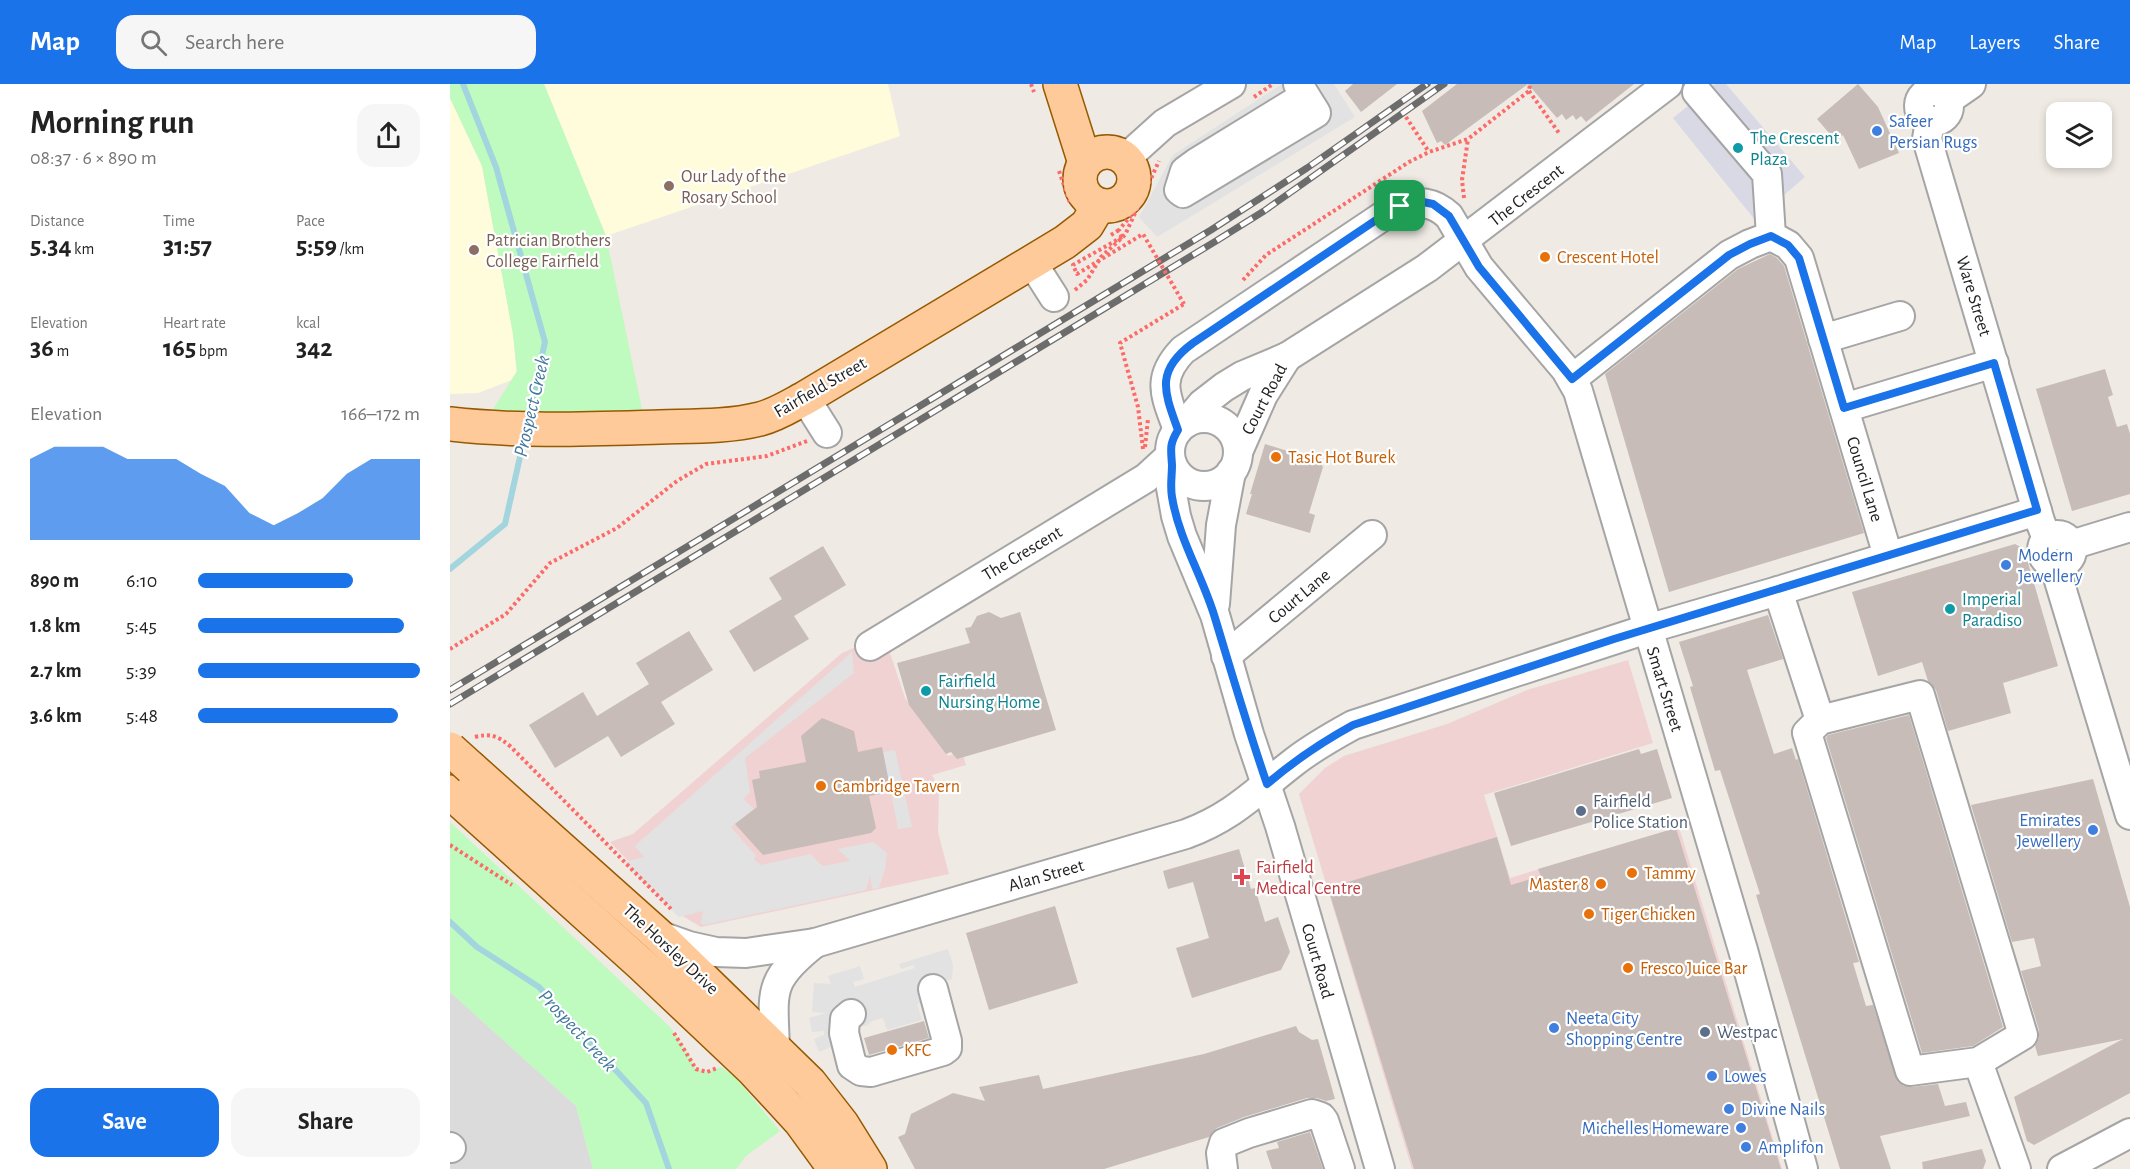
<!DOCTYPE html>
<meta charset="utf-8">
<style>
body{margin:0;font-family:"Alegreya Sans",sans-serif;background:#f6f6f6;color:#222;height:100vh;display:flex;flex-direction:column;font-size:22px;white-space:nowrap}
*{box-sizing:border-box;margin:0}
p{font-size:20px;color:#767676}
.icon{flex:none;width:33px;height:33px;fill:none;stroke:currentColor;stroke-width:2;stroke-linecap:round;stroke-linejoin:round}
.map{position:relative;flex:1;overflow:hidden}
.sheet{display:flex;flex-direction:column;background:#fff;width:450px}
.sheet>*{flex:none}
.controls{position:absolute;left:1596px;top:18px;display:grid;gap:12px}
.controls a{display:grid;place-items:center;width:66px;height:66px;border-radius:12px;background:#fff;box-shadow:0 3px 9px #0003;font-size:30px}
.pin{position:absolute;display:grid;place-items:center;width:51px;height:51px;color:#fff;margin:-26px;border-radius:12px;box-shadow:0 3px 9px #0006}
.round{display:grid;place-items:center;flex:none;width:63px;height:63px;border-radius:18px;background:#f6f6f6}
.summary{display:flex;align-items:center;justify-content:space-between;height:102px;padding:0 30px}
h1{font-size:33px;font-weight:700;line-height:45px}
.metrics{display:grid;grid-template-columns:repeat(3,1fr);gap:9px;height:102px;padding:6px 30px}
.metrics div{display:grid;align-content:center}
.metrics b{font-size:26px;font-weight:700}
.metrics small{font-size:16px;font-weight:400}
.metrics p{font-size:16px}
.chart{height:168px;padding:12px 30px}
.chart p{display:flex;justify-content:space-between}
.chart svg{width:100%;height:108px;margin-top:6px;fill:#1a73e8;opacity:.7}
.action{display:flex;gap:12px;margin-top:auto;padding:12px 30px}
.action a{flex:1;height:69px;border-radius:18px;background:#1a73e8;color:#fff;font-size:24px;font-weight:700;line-height:69px;text-align:center}
.action a+a{background:#f6f6f6;color:#222}
ul{padding:0 30px;list-style:none;font-size:20px}
li{display:grid;grid-template-columns:96px 72px 1fr;align-items:center;height:45px}
li i{height:15px;border-radius:8px;background:#1a73e8}
header{display:flex;align-items:center;gap:36px;box-sizing:border-box;height:84px;padding:0 30px;background:#1a73e8;color:#fff}
header strong{font-size:28px}
nav{display:flex;gap:33px;margin-inline-start:auto;font-size:21px}
.search{width:420px;height:54px;background:#f6f6f6;display:flex;align-items:center;gap:15px;box-sizing:border-box;padding:0 21px;border-radius:18px;color:#767676;font-size:22px}
main{display:flex;flex:1;min-height:0}
.map>svg:first-child{display:block}
.residential{fill:#dcdbdb}
.commercial{fill:#f0d2d3}
.education{fill:#fffcdc}
.park{fill:#bffabf}
.parking{fill:#e2e2e2}
.plaza{fill:#d8d9e5}
.lines{fill:none;stroke-linecap:round;stroke-linejoin:round}
.stream{stroke:#a3d5de;stroke-width:6}
.building{fill:#c7bcb7}
.minor-casing{stroke:#a5a5a5;stroke-width:32}
.major-casing{stroke:#975900;stroke-width:36}
.path{stroke:#fd6a67;stroke-width:4;stroke-dasharray:3 3;stroke-linecap:butt}
.minor{stroke:#fff;stroke-width:28}
.major{stroke:#feca9a;stroke-width:33}
.rail-casing{stroke:#6c6c6c;stroke-width:7}
.rail{stroke:#fff;stroke-width:4.5;stroke-dasharray:14;stroke-linecap:butt}
.major-bridge-casing{stroke:#975900;stroke-width:36;stroke-linecap:butt}
.path-bridge{stroke:#fd6a67;stroke-width:4;stroke-dasharray:3 3;stroke-linecap:butt}
.major-bridge{stroke:#feca9a;stroke-width:33}
.route-casing{stroke:#fff;stroke-width:12}
.route{stroke:#1a73e8;stroke-width:8}
.shop-dot{fill:#3f7fe0;stroke:#fff;stroke-width:2}
.culture-dot{fill:#0f9aa8;stroke:#fff;stroke-width:2}
.education-dot{fill:#8d6e63;stroke:#fff;stroke-width:2}
.food-dot{fill:#e8710a;stroke:#fff;stroke-width:2}
.service-dot{fill:#5c6f8a;stroke:#fff;stroke-width:2}
.health-dot{fill:#e0444e;stroke:#fff;stroke-width:2}
.labels{text-anchor:middle;stroke-width:4.5;stroke-linejoin:round;paint-order:stroke}
.shop-label{font-size:18px;fill:#366cbe;stroke:#fff;text-anchor:start}
.culture-label{font-size:18px;fill:#0d838f;stroke:#fff;text-anchor:start}
.education-label{font-size:18px;fill:#785e54;stroke:#fff;text-anchor:start}
.street-label{font-size:18px;fill:#1e1e1e;stroke:#fff}
.food-label{font-size:18px;fill:#c56008;stroke:#fff;text-anchor:start}
.service-label{font-size:18px;fill:#4e5e75;stroke:#fff;text-anchor:start}
.health-label{font-size:18px;fill:#be3a42;stroke:#fff;text-anchor:start}
.water-label{font-size:20px;font-style:italic;fill:#42789f;stroke:#fff}
</style>
<header>
<strong>Map</strong>
<div class="search"><svg class="icon" aria-label="search" viewBox="0 0 24 24"><circle cx="10" cy="10" r="6"/><path d="M15 15l6 6"/></svg>Search here</div>
<nav><a>Map</a><a>Layers</a><a>Share</a></nav>
</header>
<main>
<section class="sheet">
<div class="summary"><div><h1>Morning run</h1><p>08:37 · 6 × 890 m</p></div><a class="round"><svg class="icon" aria-label="share" viewBox="0 0 24 24"><path d="M12 15V3M7 8l5-5 5 5M5 13v7h14v-7"/></svg></a></div>
<div class="metrics">
<div><p>Distance</p><b>5.34<small> km</small></b></div>
<div><p>Time</p><b>31:57</b></div>
<div><p>Pace</p><b>5:59<small> /km</small></b></div>
</div>
<div class="metrics">
<div><p>Elevation</p><b>36<small> m</small></b></div>
<div><p>Heart rate</p><b>165<small> bpm</small></b></div>
<div><p>kcal</p><b>342</b></div>
</div>
<div class="chart"><p><span>Elevation</span>166–172 m</p>
<svg viewBox="0 0 160 44" preserveAspectRatio="none"><path d="M0 44V11L10 6L20 6L30 6L40 11L50 11L60 11L70 17L80 22L90 33L100 38L110 33L120 27L130 17L140 11L150 11L160 11V44z"/></svg>
</div>
<ul>
<li><b>890 m</b>6:10<i style="width:70%"></i></li>
<li><b>1.8 km</b>5:45<i style="width:93%"></i></li>
<li><b>2.7 km</b>5:39<i style="width:100%"></i></li>
<li><b>3.6 km</b>5:48<i style="width:90%"></i></li>
</ul>
<div class="action"><a>Save</a><a>Share</a></div>
</section>
<div class="map">
<svg width="1680" height="1085" viewBox="0 0 1680 1085">
<rect width="100%" height="100%" fill="#efeae3"/>
<polygon class="residential" points="0,908 126,1022 143,1085 0,1085"/>
<g class="commercial">
<polygon points="434,551 455,614 498,672 512,668 516,681 482,691 489,705 488,748 499,790 251,843 231,831 160,758 183,750 392,569"/>
<polygon points="1178,576 1203,659 1034,711 1060,794 1229,743 1332,1085 962,1085 849,710 875,684 894,672 997,640 1077,606"/>
</g>
<g class="education">
<polygon points="94,0 438,0 450,52 156,152"/>
<polygon points="0,14 32,82 63,250 67,294 28,309 0,310"/>
</g>
<g class="park">
<polygon points="0,0 94,0 156,152 194,335 35,338 67,287 63,250 32,82 0,14"/>
<polygon points="0,738 220,943 237,968 246,985 257,988 271,983 285,993 330,1047 296,1072 286,1085 143,1085 126,1022 0,908"/>
</g>
<g class="parking">
<polygon points="832,0 884,0 905,33 707,153 689,133 723,71"/>
<polygon points="402,568 404,589 295,674 300,708 293,715 304,725 281,743 306,772 304,775 311,781 360,770 373,782 400,777 388,765 423,758 437,769 435,785 429,804 422,805 420,791 416,806 254,841 251,839 253,827 229,833 174,778 194,773 185,762"/>
<polygon points="445,666 462,743 448,745 433,668"/>
<polygon points="498,865 503,881 502,895 490,899 494,912 467,920 472,936 437,946 433,934 420,938 419,941 402,945 398,956 369,968 364,955 374,951 374,947 362,948 359,934 376,929 362,928 364,899 381,900 378,892 410,882 414,895 403,898 405,903 465,884 463,881 451,885 449,880"/>
</g>
<polygon class="plaza" points="1265,0 1276,0 1355,93 1305,136 1223,34"/>
<g class="lines">
<g class="stream">
<polyline points="13,0 46,83 95,258 78,336"/>
<polyline points="0,485 55,440 74,355"/>
<polyline points="0,838 27,863 89,903 196,1019 219,1085"/>
</g>
</g>
<g class="building">
<polygon points="903,0 947,0 911,28 895,7"/>
<polygon points="1007,0 1184,0 1136,38 1131,32 1126,36 1123,31 1116,36 1112,30 1107,34 1078,0 995,61 991,57 987,59 972,27"/>
<polygon points="1408,0 1428,23 1449,69 1409,85 1393,51 1386,57 1367,35"/>
<polygon points="1320,170 1327,174 1334,182 1414,449 1219,508 1155,290 1288,185"/>
<polygon points="1655,285 1663,311 1658,313 1667,343 1677,340 1680,350 1680,410 1622,427 1586,305"/>
<polygon points="815,360 869,377 873,383 859,429 865,431 860,449 796,430 802,410 800,410"/>
<polygon points="1565,460 1574,465 1608,582 1553,599 1561,629 1498,647 1486,606 1478,597 1472,578 1428,592 1402,508"/>
<polygon points="373,462 396,501 344,532 359,555 304,588 279,547 332,515 319,494"/>
<polygon points="539,528 551,534 570,528 606,646 507,675 501,668 496,670 459,621 447,579 520,559 515,544 521,543 527,532"/>
<polygon points="1318,531 1333,575 1297,586 1324,670 1342,664 1346,676 1348,675 1409,878 1403,879 1416,922 1423,921 1448,998 1454,1002 1462,1003 1488,1000 1495,1022 1516,1018 1520,1032 1430,1052 1441,1085 1390,1085 1306,811 1310,810 1270,686 1265,687 1240,603 1243,602 1229,558"/>
<polygon points="239,547 263,586 211,618 225,640 171,673 158,652 105,684 79,641 133,608 147,632 199,600 186,579"/>
<polygon points="1459,631 1553,943 1523,962 1472,969 1376,654 1378,651"/>
<polygon points="372,634 404,647 408,668 432,663 441,708 419,712 426,744 421,749 313,771 285,740 307,723 302,696 310,694 309,687 356,678 351,652"/>
<polygon points="1189,665 1191,670 1207,665 1222,714 1061,762 1044,709"/>
<polygon points="1643,695 1680,823 1680,1009 1584,1061 1577,1057 1564,1013 1673,955 1588,972 1585,962 1589,954 1589,946 1571,887 1591,882 1584,854 1562,858 1521,721"/>
<polygon points="1226,744 1331,1085 964,1085 878,804 1047,753 1061,801 1091,792 1088,785"/>
<polygon points="789,765 801,805 805,804 815,838 828,833 840,868 831,886 742,914 726,864 759,854 743,798 718,805 713,787"/>
<polygon points="605,822 628,899 539,926 516,849"/>
<polygon points="474,937 479,954 419,971 414,954"/>
<polygon points="846,942 849,948 862,956 868,955 885,1015 876,1017 867,1014 857,1014 794,1033 767,1044 759,1053 654,1085 465,1085 448,1053 455,1050 461,1030 503,1009 535,1017 529,1003 589,991 593,1005 754,970"/>
<polygon points="860,1048 873,1085 822,1085 816,1067 829,1064 827,1058"/>
<polygon points="1532,1065 1536,1077 1533,1085 1473,1085 1472,1078"/>
</g>
<g class="lines">
<g class="minor-casing">
<g id="minor">
<polyline points="848,0 866,29 733,109 729,106 735,87 746,79 855,12"/>
<circle cx="1484" cy="22" r="15"/>
<polyline points="1247,8 1317,90 1321,152"/>
<polyline points="1498,16 1521,0"/>
<polyline points="1480,37 1477,55 1590,437 1597,455"/>
<polyline points="675,75 715,39 781,0"/>
<polyline points="581,177 604,213"/>
<polyline points="1373,255 1450,232"/>
<polyline points="1122,295 1279,171 1300,160 1321,152 1338,161 1349,174 1438,472"/>
<polyline points="355,314 377,349"/>
<polyline points="1394,324 1544,279"/>
<circle cx="754" cy="368" r="34"/>
<polyline points="736,339 752,320 774,303 792,292 837,273 977,184 1218,0"/>
<path d="M728,346C716,312 705,295 733,266L948,122C969,117 983,117 999,132L1029,183L1116,286L1128,307L1293,866L1353,1085"/>
<polyline points="788,368 813,311 837,273"/>
<polyline points="722,380 720,398 726,432 732,452 765,531 799,650 830,742 930,1085"/>
<circle cx="1607" cy="466" r="15"/>
<polyline points="1621,461 1680,443"/>
<polyline points="1606,480 1607,490 1680,731"/>
<polyline points="1328,507 1370,636"/>
<polyline points="765,520 771,441 781,388"/>
<polyline points="420,562 696,394 720,372"/>
<polyline points="776,572 922,451"/>
<polygon points="1470,611 1573,951 1528,978 1460,987 1357,649 1370,636"/>
<path d="M208,851L239,862L266,868L296,869L365,859L736,750C784,732 805,708 844,678C863,663 883,652 903,641L1197,545L1328,507L1587,427"/>
<polyline points="401,930 395,935 394,949 402,981 411,987 421,988 493,967 497,964 497,957 483,905"/>
<path d="M325,964C323,907 317,897 365,859"/>
<polyline points="1528,978 1566,1085"/>
<polyline points="0,1063 1,1064"/>
<polyline points="773,1085 771,1069 774,1059 799,1049 862,1030 871,1033 874,1037 890,1085"/>
<polyline points="1612,1085 1680,1049"/>
</g>
</g>
<g class="major-casing">
<g id="major">
<polyline points="610,0 635,79"/>
<circle cx="657" cy="95" r="27"/>
<path d="M0,340C69,348 140,345 210,343C243,342 278,343 310,335C326,331 340,322 355,314L615,158L637,141L649,121"/>
<polyline points="21,684 208,851 360,999 392,1040 420,1085"/>
<polyline points="0,708 192,881 303,986 350,1037 385,1085"/>
</g>
</g>
<g class="path">
<polyline points="581,0 584,8"/>
<polyline points="1079,7 1109,49"/>
<polyline points="804,13 823,0"/>
<polyline points="956,33 979,68"/>
<polyline points="609,87 620,119"/>
<polyline points="1014,114 1012,96 1018,55"/>
<polyline points="661,151 669,146"/>
<polyline points="672,153 669,146 687,124"/>
<polyline points="793,196 816,171 959,78 979,68 1018,55 1079,7 1080,0"/>
<polyline points="625,206 637,196 651,173 675,151 709,77"/>
<polyline points="695,363 698,335"/>
<polyline points="693,365 688,323 670,259 734,220"/>
<polyline points="0,565 56,530 100,479 167,444 227,397 256,380 317,372 357,357"/>
<path d="M25,653C40,649 48,652 60,662L223,827"/>
<polyline points="0,761 62,801"/>
<polyline points="224,949 246,985 257,988 267,984"/>
</g>
<use href="#minor" class="minor"/>
<use href="#major" class="major"/>
<g class="rail-casing">
<g id="rail">
<polyline points="0,606 761,146 857,84 977,0"/>
<polyline points="0,620 766,157 814,127 994,0"/>
</g>
</g>
<use href="#rail" class="rail"/>
<g class="major-bridge-casing">
<polyline id="major-bridge" points="0,665 21,684"/>
</g>
<polyline class="path-bridge" points="672,153 623,181 627,190 693,150 734,220"/>
<use href="#major-bridge" class="major-bridge"/>
</g>
<g class="lines">
<g class="route-casing">
<path id="route" d="M961,118H973L983,120L999,132L1029,183L1122,295L1279,171L1300,160L1321,152L1338,161L1349,174L1394,324L1544,279L1587,426L1164,555L903,641C872,658 844,677 817,700C798,645 782,590 765,534C753,493 729,456 722,413C720,402 722,392 722,381C721,365 719,361 728,346C714,307 705,287 743,259L938,128L948,122Z"/>
</g>
<use href="#route" class="route"/>
</g>
<g class="shop-dot">
<circle cx="1427" cy="47" r="6"/>
<circle cx="1556" cy="481" r="6"/>
<circle cx="1643" cy="746" r="6"/>
<circle cx="1104" cy="944" r="6"/>
<circle cx="1262" cy="992" r="6"/>
<circle cx="1279" cy="1025" r="6"/>
<circle cx="1291" cy="1044" r="6"/>
<circle cx="1296" cy="1063" r="6"/>
</g>
<g class="culture-dot">
<circle cx="1288" cy="64" r="6"/>
<circle cx="1500" cy="525" r="6"/>
<circle cx="476" cy="607" r="6"/>
</g>
<g class="education-dot">
<circle cx="219" cy="102" r="6"/>
<circle cx="24" cy="166" r="6"/>
</g>
<g class="food-dot">
<circle cx="1095" cy="173" r="6"/>
<circle cx="826" cy="373" r="6"/>
<circle cx="371" cy="702" r="6"/>
<circle cx="1182" cy="789" r="6"/>
<circle cx="1151" cy="800" r="6"/>
<circle cx="1139" cy="830" r="6"/>
<circle cx="1178" cy="884" r="6"/>
<circle cx="442" cy="966" r="6"/>
</g>
<g class="service-dot">
<circle cx="1131" cy="727" r="6"/>
<circle cx="1255" cy="948" r="6"/>
</g>
<path class="health-dot" d="M789 784h6v6h6v6h-6v6h-6v-6h-6v-6h6z"/>
<g class="labels">
<g class="shop-label">
<text x="1439" y="43">Safeer<tspan x="1439" dy="21">Persian Rugs</tspan></text>
<text x="1568" y="477">Modern<tspan x="1568" dy="21">Jewellery</tspan></text>
<text x="1631" y="742" text-anchor="end">Emirates<tspan x="1631" dy="21">Jewellery</tspan></text>
<text x="1116" y="940">Neeta City<tspan x="1116" dy="21">Shopping Centre</tspan></text>
<text x="1274" y="998">Lowes</text>
<text x="1291" y="1031">Divine Nails</text>
<text x="1279" y="1050" text-anchor="end">Michelles Homeware</text>
<text x="1308" y="1069">Amplifon</text>
</g>
<g class="culture-label">
<text x="1300" y="60">The Crescent<tspan x="1300" dy="21">Plaza</tspan></text>
<text x="1512" y="521">Imperial<tspan x="1512" dy="21">Paradiso</tspan></text>
<text x="488" y="603">Fairfield<tspan x="488" dy="21">Nursing Home</tspan></text>
</g>
<g class="education-label">
<text x="231" y="98">Our Lady of the<tspan x="231" dy="21">Rosary School</tspan></text>
<text x="36" y="162">Patrician Brothers<tspan x="36" dy="21">College Fairfield</tspan></text>
</g>
<g class="street-label">
<text transform="translate(1076 111) rotate(-38)" y="6">The Crescent</text>
<text transform="translate(1524 212) rotate(73)" y="6">Ware Street</text>
<text transform="translate(370 303) rotate(-30)" y="6">Fairfield Street</text>
<text transform="translate(814 315) rotate(-62)" y="6">Court Road</text>
<text transform="translate(1415 395) rotate(73)" y="6">Council Lane</text>
<text transform="translate(572 469) rotate(-31)" y="6">The Crescent</text>
<text transform="translate(849 512) rotate(-40)" y="6">Court Lane</text>
<text transform="translate(1215 605) rotate(73)" y="6">Smart Street</text>
<text transform="translate(596 791) rotate(-16)" y="6">Alan Street</text>
<text transform="translate(221 865) rotate(43)" y="6">The Horsley Drive</text>
<text transform="translate(868 877) rotate(74)" y="6">Court Road</text>
</g>
<g class="food-label">
<text x="1107" y="179">Crescent Hotel</text>
<text x="838" y="379">Tasic Hot Burek</text>
<text x="383" y="708">Cambridge Tavern</text>
<text x="1194" y="795">Tammy</text>
<text x="1139" y="806" text-anchor="end">Master 8</text>
<text x="1151" y="836">Tiger Chicken</text>
<text x="1190" y="890">Fresco Juice Bar</text>
<text x="454" y="972">KFC</text>
</g>
<g class="service-label">
<text x="1143" y="723">Fairfield<tspan x="1143" dy="21">Police Station</tspan></text>
<text x="1267" y="954">Westpac</text>
</g>
<g class="health-label">
<text x="806" y="789">Fairfield<tspan x="806" dy="21">Medical Centre</tspan></text>
</g>
<g class="water-label">
<text transform="translate(81 322) rotate(-77)" y="7">Prospect Creek</text>
<text transform="translate(128 946) rotate(47)" y="7">Prospect Creek</text>
</g>
</g>
</svg>
<div class="controls">
<a><svg class="icon" aria-label="layers" viewBox="0 0 24 24"><path d="M12 4l9 5-9 5-9-5zM3 14l9 5 9-5"/></svg></a>
</div>
<div class="pin" style="left:950px;top:122px;background:#1e9e55"><svg class="icon" aria-label="arrive" viewBox="0 0 24 24"><path d="M6 21V4h12l-3 4 3 4H6"/></svg></div>
</div>
</main>
